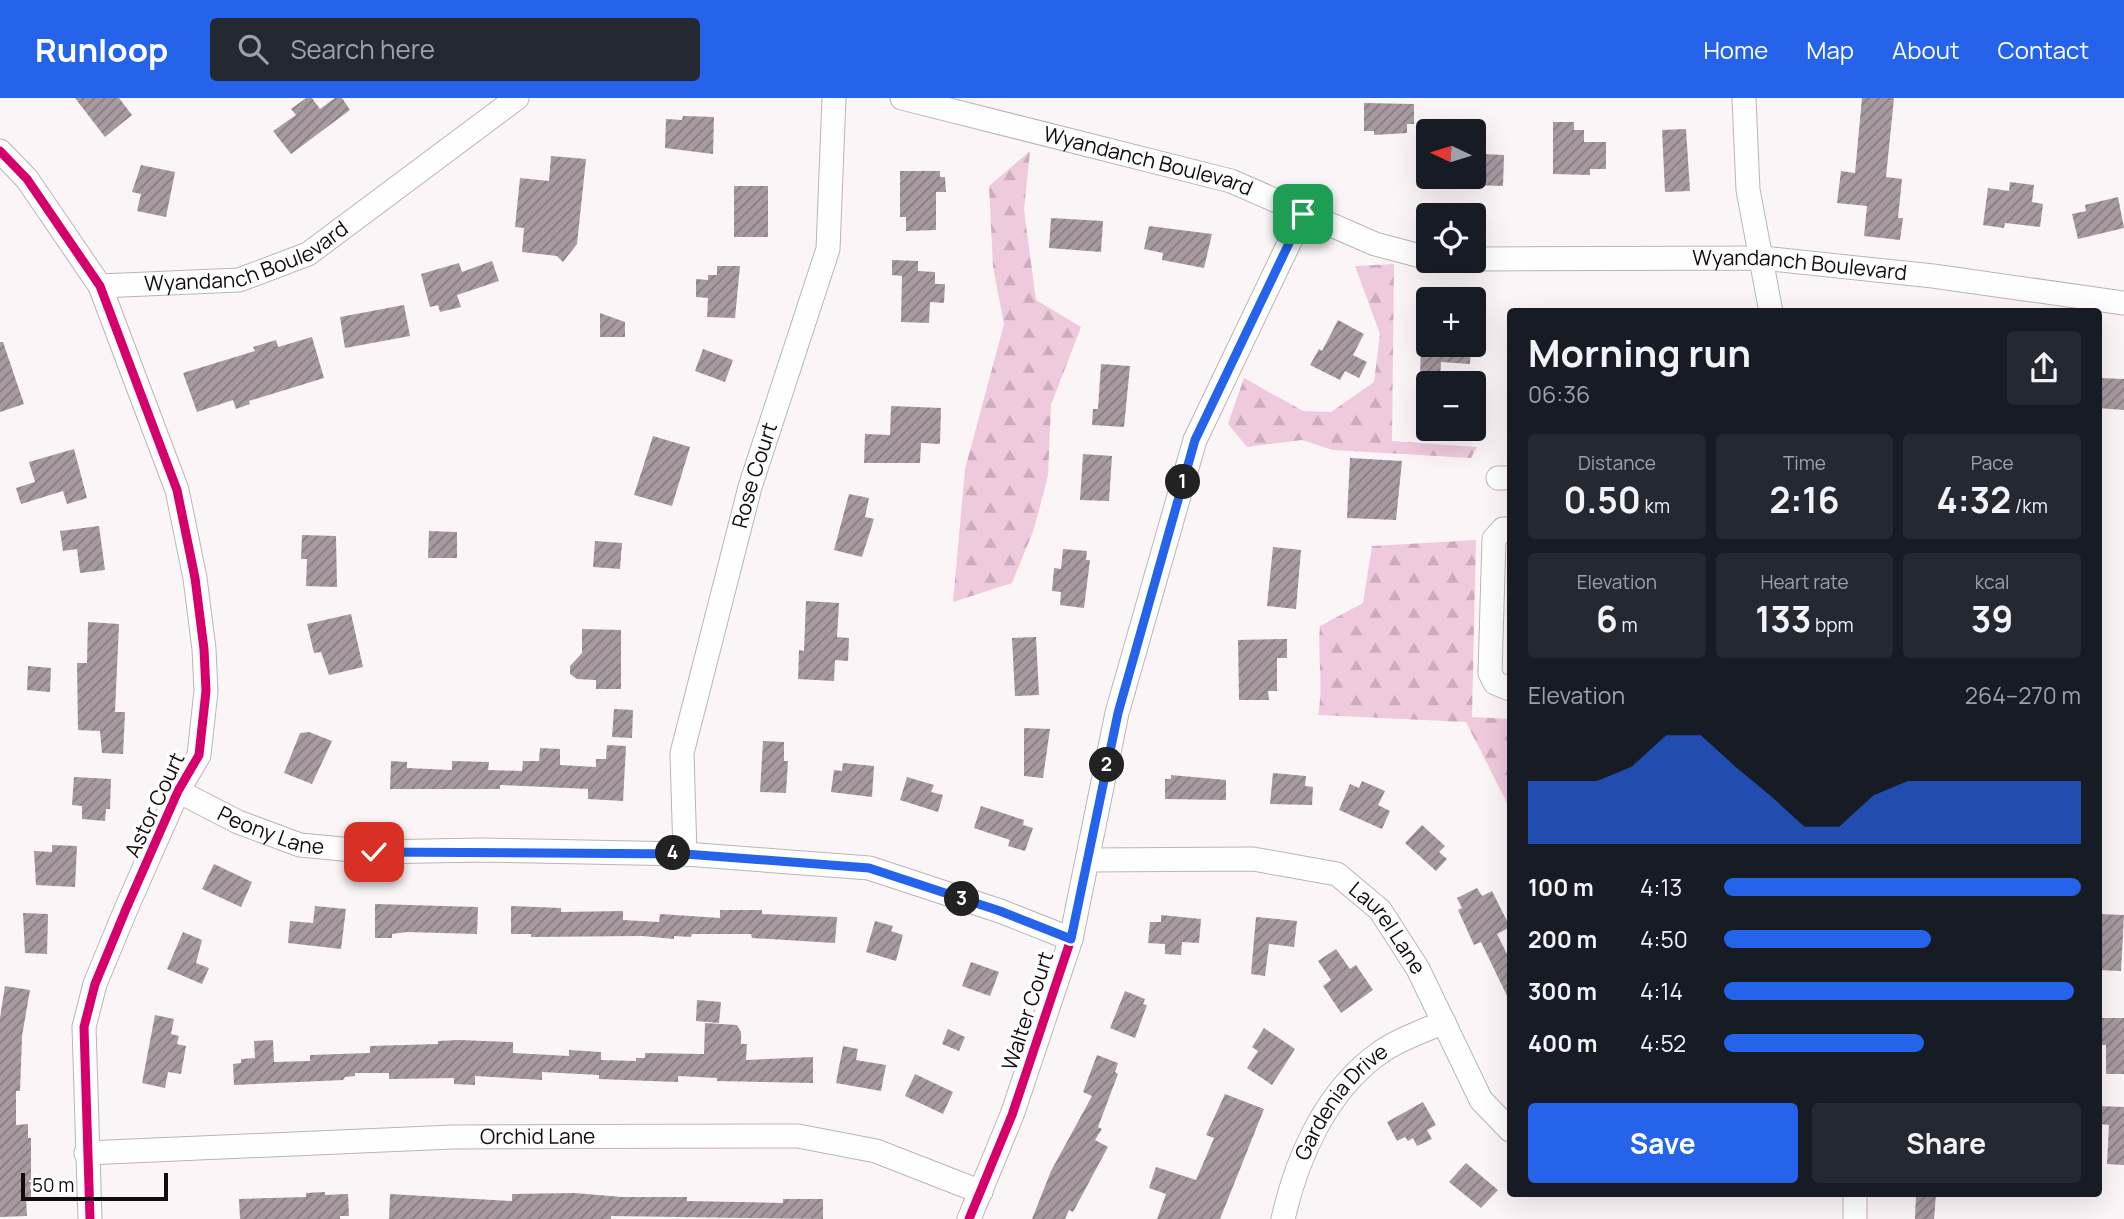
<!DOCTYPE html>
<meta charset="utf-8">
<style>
body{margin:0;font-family:Manrope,sans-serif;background:#242831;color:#f1f3f6;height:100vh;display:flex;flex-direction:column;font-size:26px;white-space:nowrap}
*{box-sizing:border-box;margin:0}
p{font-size:23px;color:#9ea1a6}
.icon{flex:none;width:38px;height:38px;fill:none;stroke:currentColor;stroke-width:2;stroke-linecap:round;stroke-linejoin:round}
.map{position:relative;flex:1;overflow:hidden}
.panel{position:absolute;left:1507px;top:210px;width:595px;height:889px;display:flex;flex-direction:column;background:#171b24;border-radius:7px;box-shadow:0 7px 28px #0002}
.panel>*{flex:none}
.needle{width:46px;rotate:274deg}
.controls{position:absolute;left:1416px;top:21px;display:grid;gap:14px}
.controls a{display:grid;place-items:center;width:70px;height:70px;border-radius:7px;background:#171b24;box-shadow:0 7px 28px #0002;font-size:35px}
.scale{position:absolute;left:21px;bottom:18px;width:147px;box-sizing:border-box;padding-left:7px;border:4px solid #130c0f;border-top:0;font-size:19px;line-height:24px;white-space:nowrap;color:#130c0f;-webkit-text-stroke:5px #fff;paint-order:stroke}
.pin{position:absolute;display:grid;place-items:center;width:60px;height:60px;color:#fff;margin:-30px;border-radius:14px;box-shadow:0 4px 10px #0006}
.km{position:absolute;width:35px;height:35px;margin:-18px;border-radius:50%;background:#222;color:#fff;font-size:19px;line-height:35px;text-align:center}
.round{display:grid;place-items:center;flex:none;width:74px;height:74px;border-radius:7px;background:#242831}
.summary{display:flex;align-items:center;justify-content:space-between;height:119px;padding:0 21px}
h1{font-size:38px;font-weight:700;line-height:52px}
.metrics{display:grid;grid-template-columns:repeat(3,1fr);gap:10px;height:119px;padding:7px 21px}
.metrics div{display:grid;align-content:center;border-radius:7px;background:#242831;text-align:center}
.metrics b{font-size:35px;font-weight:700}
.metrics small{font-size:19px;font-weight:400}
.metrics p{font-size:19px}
.chart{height:196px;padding:14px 21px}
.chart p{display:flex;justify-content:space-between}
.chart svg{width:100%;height:126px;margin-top:7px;fill:#2563eb;opacity:.7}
.primary-button{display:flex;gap:14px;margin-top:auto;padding:14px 21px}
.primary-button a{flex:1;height:80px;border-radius:7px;background:#2563eb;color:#fff;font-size:28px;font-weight:700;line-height:80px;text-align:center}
.primary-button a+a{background:#242831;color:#f1f3f6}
ul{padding:0 21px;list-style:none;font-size:23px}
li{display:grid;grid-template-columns:112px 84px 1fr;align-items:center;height:52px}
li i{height:18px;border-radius:9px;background:#2563eb}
header{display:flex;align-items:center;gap:42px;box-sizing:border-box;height:98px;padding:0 35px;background:#2563eb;color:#fff}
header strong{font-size:33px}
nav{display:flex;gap:38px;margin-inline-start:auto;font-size:24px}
.search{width:490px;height:63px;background:#242831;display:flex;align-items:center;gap:18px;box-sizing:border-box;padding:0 24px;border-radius:7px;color:#9ea1a6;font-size:26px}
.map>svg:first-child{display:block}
.forest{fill:url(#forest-firs)}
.building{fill:url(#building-hatch)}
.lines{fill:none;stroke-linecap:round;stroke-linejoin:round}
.minor-casing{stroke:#bbb4b7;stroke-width:25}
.minor{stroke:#fffefe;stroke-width:23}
.cycleway-casing{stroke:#fff;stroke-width:13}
.cycleway{stroke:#d6006c;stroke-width:9}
.route-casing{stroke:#fff;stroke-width:14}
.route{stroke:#2563eb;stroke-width:9}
.labels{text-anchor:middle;stroke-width:7;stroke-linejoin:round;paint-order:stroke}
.street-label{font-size:21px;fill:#130c0f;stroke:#fff}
</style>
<header>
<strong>Runloop</strong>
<div class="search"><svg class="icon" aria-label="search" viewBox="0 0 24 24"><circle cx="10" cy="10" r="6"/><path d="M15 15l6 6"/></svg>Search here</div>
<nav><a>Home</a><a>Map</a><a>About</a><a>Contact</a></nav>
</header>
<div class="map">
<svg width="2124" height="1121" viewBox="0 0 2124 1121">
<defs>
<pattern id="forest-firs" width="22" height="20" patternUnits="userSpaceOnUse" patternTransform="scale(1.75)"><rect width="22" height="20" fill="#efcadc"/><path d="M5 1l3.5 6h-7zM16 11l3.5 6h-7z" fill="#ccacbc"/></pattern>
<pattern id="building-hatch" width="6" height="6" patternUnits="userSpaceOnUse" patternTransform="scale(1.75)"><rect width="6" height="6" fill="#a79aa1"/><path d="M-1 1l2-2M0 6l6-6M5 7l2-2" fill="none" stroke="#877c82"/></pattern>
</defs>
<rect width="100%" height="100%" fill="#fcf5f8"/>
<g class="forest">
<polygon points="1030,53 1024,112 1036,202 1081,229 1051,307 1048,378 1034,431 1012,485 953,504 965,371 1004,226 993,169 989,88"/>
<polygon points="1394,166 1392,343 1477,349 1471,360 1333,352 1302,342 1247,349 1228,326 1244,280 1303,313 1331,314 1374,284 1380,236 1355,168"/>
<path d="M1476,442L1472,619L1510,621V711L1466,624L1318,617C1324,587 1317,558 1320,528L1363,505L1372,448Z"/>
</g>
<g class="building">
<polygon points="75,0 119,0 132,17 105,39"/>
<polygon points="306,0 312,0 320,11 335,0 342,0 350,12 291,56 273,33 296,17 291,11"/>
<polygon points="1862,0 1894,0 1886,79 1902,81 1898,120 1903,120 1900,142 1864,138 1867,108 1837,105 1841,73 1855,75"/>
<polygon points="1364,5 1414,6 1414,26 1407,26 1407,35 1374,37 1374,33 1364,33"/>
<polygon points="683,18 714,19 713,56 665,50 666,21 682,22"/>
<polygon points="1553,24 1574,24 1574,32 1584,32 1584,44 1606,44 1606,71 1590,71 1590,77 1553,76"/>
<polygon points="1686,31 1690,93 1665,94 1662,32"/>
<polygon points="1482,56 1504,57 1503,88 1474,87 1474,59 1482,59"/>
<polygon points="551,58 586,61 577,146 563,164 557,158 522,154 524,130 515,129 520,80 549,83"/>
<polygon points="141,67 175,74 166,119 137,113 141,96 132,94"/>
<polygon points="900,73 940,73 940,79 945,79 946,94 936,94 936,132 906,133 906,119 900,119"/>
<polygon points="2010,84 2034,87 2032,104 2043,106 2040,129 2005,125 2004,130 1983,127 1988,90 2009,93"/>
<rect x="734" y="88" width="34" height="51"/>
<polygon points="2118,99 2124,130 2078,141 2072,116 2086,113 2085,107"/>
<polygon points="1051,120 1103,123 1101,154 1049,150"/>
<polygon points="1149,128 1212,136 1204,170 1162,162 1163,155 1144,151"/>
<polygon points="892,162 918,163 918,173 935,174 935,186 945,186 944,205 930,204 929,225 901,224 902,178 892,177"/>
<polygon points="492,163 499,183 457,197 461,209 440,214 438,207 430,209 421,176 459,165 462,174"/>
<polygon points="717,168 740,168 735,220 707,219 708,200 696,199 696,181 708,182 708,177 717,177"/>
<polygon points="404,207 410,238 345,250 340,219"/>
<polygon points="600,215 625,224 625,239 600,239"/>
<polygon points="1338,222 1364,236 1353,257 1367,264 1359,280 1345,273 1340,282 1310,267 1319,251 1322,253"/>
<polygon points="312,239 324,280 249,303 250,306 236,311 233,302 197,314 183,275 255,253 253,249 276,242 278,249"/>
<polygon points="0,244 3,244 24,306 0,314"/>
<polygon points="1421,247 1471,247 1470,266 1441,264 1440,282 1420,281"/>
<polygon points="703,251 733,262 725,284 695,273"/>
<polygon points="1101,266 1130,268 1124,329 1092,327 1093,311 1098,311"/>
<polygon points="2098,280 2124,281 2124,312 2098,310"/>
<polygon points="891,308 941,310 940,346 921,345 920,365 864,365 865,336 890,337"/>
<polygon points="653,338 690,349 672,408 634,397"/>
<polygon points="74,351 87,400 67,406 63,393 21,406 16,390 35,384 29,364"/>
<polygon points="1083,356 1112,358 1109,403 1080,402"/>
<polygon points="1350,360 1402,363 1396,422 1347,420"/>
<polygon points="849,396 869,400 865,419 874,421 862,459 834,452"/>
<polygon points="99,428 105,472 80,475 77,451 63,453 60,433"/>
<polygon points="429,433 457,434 457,460 428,460"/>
<polygon points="302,437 336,438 337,489 306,488 307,461 301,461"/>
<polygon points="595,443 622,445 620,471 593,469"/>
<polygon points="1273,449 1301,452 1296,511 1267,508"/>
<polygon points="1063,451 1087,453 1086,462 1090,462 1084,510 1060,507 1061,494 1052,493 1054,470 1061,471"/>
<polygon points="806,503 839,505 837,539 849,540 848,563 835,562 834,583 798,581 799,552 804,553"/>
<polygon points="351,516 363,569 329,577 321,554 314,555 307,526"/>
<polygon points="88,524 119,526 115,614 125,614 123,656 102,655 100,633 78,632 77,565 87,565"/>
<polygon points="582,531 621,532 621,591 596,591 596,582 577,581 570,576 570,568 582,555"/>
<polygon points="1036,539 1039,597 1015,598 1012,540"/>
<polygon points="1287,541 1287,560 1277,560 1277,593 1268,593 1269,602 1239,602 1238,542"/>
<polygon points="28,568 51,570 50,594 27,592"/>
<polygon points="614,611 633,612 632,640 612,639"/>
<polygon points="1024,630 1050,631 1043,680 1024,678"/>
<polygon points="309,634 332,643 312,686 284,675 300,635"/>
<polygon points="763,643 784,644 784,663 788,663 786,695 760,694"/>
<polygon points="607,647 626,648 623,703 588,701 588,691 500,687 500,691 390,691 391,663 407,664 407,670 452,672 452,663 489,664 488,672 522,673 523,663 539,663 540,650 560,651 560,667 596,669 596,661 606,661"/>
<polygon points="843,665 874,668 872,699 831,694 834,672 842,673"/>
<polygon points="1273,675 1306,678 1305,688 1313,689 1312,707 1270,706"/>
<polygon points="1171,677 1226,682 1226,702 1165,701 1165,681 1171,681"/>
<polygon points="74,679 111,681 110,711 106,711 105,723 82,721 82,708 72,707"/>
<polygon points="907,679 934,687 931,694 943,697 938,714 900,702"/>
<polygon points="1362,683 1385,693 1378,707 1390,713 1382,731 1339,712 1350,686 1359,690"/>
<polygon points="981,708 1024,722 1023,727 1033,730 1025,753 1008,748 1010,742 974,730"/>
<polygon points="1422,727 1445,748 1439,754 1447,761 1436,773 1405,745"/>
<polygon points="52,747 77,748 75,789 36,787 34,753 52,754"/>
<polygon points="214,766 252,784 241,809 202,791"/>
<polygon points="1477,790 1482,798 1492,793 1510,829 1497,836 1510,862 1510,904 1481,844 1474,847 1458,812 1462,810 1457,800"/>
<polygon points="375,806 478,809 477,836 407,834 392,836 392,840 375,840"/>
<polygon points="315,808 346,811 341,851 288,845 290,823 313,825"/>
<polygon points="511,808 561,810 561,814 623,813 623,822 659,824 660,816 720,820 720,812 762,812 762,816 837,819 835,845 752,840 751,836 692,836 691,839 674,838 674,841 642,838 531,839 531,836 511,836"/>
<polygon points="23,815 48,816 47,856 25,855"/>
<polygon points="2098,816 2124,817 2121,873 2098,872"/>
<polygon points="1161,817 1201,821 1199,845 1182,844 1181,857 1165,856 1165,846 1148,845 1150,824 1161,824"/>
<polygon points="1256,819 1297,823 1294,849 1269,846 1265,878 1251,876"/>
<polygon points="875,823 893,828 891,833 903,837 896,863 866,854"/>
<polygon points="183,834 202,842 196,865 209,870 202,886 167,871"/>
<polygon points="1336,851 1350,871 1356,867 1373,892 1341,915 1323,888 1331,882 1318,863"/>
<polygon points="971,864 999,874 990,898 962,888"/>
<polygon points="5,888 30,892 22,938 20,993 16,993 16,1027 28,1026 28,1040 31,1040 31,1101 26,1101 27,1118 0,1119 0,920"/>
<polygon points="1125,893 1145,901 1143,906 1147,907 1135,940 1110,930"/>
<polygon points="697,902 721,904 719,925 696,923"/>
<polygon points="155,917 174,921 171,936 179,938 177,946 186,948 181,976 168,974 165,990 142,985"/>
<polygon points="2100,920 2124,920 2124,976 2106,976 2106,947 2098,947"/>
<polygon points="705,925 737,927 741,934 741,946 747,946 746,962 813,959 813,985 717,983 717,980 678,978 678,984 599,981 599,977 542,974 542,982 475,978 475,987 454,986 454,980 389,981 389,975 355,975 355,978 345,979 343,982 234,987 233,966 241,965 241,961 255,960 254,943 273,942 274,964 310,963 310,957 370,955 370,948 438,946 438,943 459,942 513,944 513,955 569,958 569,952 601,954 601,962 636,963 636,960 645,960 645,955 704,956"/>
<polygon points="1264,930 1295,951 1272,987 1247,970 1258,953 1252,949"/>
<polygon points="948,931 965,939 959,953 942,946"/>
<polygon points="843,948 858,951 856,962 886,967 881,993 836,985"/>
<polygon points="1097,957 1118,965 1115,974 1118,976 1098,1029 1102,1031 1095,1042 1108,1049 1073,1114 1069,1112 1065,1121 1032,1121 1051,1073 1092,998 1083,994"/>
<polygon points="915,976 953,994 943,1016 905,998"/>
<polygon points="1225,996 1264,1011 1220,1121 1157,1121 1166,1096 1149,1090 1156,1069 1196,1082 1214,1040 1206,1037"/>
<polygon points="1423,1004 1436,1027 1427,1032 1432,1041 1417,1048 1413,1040 1408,1043 1405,1039 1397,1043 1387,1024"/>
<polygon points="2098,1008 2124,1009 2124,1067 2107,1066 2109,1027 2098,1026"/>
<polygon points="1466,1065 1498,1092 1481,1110 1449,1084"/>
<polygon points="325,1094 325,1097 348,1096 349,1118 340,1118 340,1121 240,1121 239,1101 306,1099 306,1095"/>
<polygon points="574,1095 622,1099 687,1099 687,1103 783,1105 783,1101 823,1101 823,1121 611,1118 611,1121 389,1121 390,1096 512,1103 512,1096"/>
<polygon points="1916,1096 1936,1096 1934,1121 1915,1121"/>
</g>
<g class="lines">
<g class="minor-casing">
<g id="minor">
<path id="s1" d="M902,0L1231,83L1375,146L1428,160"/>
<polyline points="1744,0 1748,92 1771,214"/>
<polyline points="0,53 27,81 100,188 177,392 195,480 204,551 206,593 199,657 178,693 126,811 95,886 84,929 90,1121"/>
<path id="s2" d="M1474,161L1762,160L1933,178L2124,205"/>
<path id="s3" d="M100,188L239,182L308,156L517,0"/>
<polyline points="1498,380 1510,380"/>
<polyline points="1510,431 1503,431 1494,441 1490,575 1495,585 1510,591"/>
<path id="s4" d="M178,693L238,724L300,747L374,754L481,752L685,756L869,770L1000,813L1071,841"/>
<path id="s5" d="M685,756L682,655L750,389L828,151L834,0"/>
<path id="s6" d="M1089,762L1253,761L1337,776L1380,812L1418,871L1481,1002L1510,1032"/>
<path id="s7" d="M86,1055L452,1039L798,1038L876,1053L981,1094"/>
<polyline points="969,1121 1012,1017 1071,841 1117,615 1195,342 1303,116"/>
<path id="s8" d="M1283,1121C1297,1059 1327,991 1381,954C1399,941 1424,933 1444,924"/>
<polyline points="1855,1121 1855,1096"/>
</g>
</g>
<use href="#minor" class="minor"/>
<g class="cycleway-casing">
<g id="cycleway">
<polyline points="0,53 27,81 100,188 177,392 195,480 204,551 206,593 199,657 178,693 126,811 95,886 84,929 90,1121"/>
<polyline points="969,1121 1012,1017 1071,841 1117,615 1195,342 1303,116"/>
</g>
</g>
<use href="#cycleway" class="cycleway"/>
</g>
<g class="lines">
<g class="route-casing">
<polyline id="route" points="374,754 685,756 869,770 1000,813 1071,841 1118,615 1195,342 1303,116"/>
</g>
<use href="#route" class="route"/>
</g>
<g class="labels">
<g class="street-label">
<text dy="7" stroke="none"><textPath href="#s1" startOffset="254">Wyandanch Boulevard</textPath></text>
<text dy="7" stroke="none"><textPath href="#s3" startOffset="152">Wyandanch Boulevard</textPath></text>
<text dy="7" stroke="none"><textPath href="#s2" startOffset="326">Wyandanch Boulevard</textPath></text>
<text dy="7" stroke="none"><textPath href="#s5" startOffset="388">Rose Court</textPath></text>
<text transform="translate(155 707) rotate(-65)" y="7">Astor Court</text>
<text dy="7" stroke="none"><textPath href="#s4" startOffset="102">Peony Lane</textPath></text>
<text dy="7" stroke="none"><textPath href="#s6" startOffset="324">Laurel Lane</textPath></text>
<text transform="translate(1028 913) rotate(-72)" y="7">Walter Court</text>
<text dy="7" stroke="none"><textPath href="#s8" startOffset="133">Gardenia Drive</textPath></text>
<text dy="7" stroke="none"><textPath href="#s7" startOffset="452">Orchid Lane</textPath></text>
</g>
</g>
</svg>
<div class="controls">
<a><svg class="needle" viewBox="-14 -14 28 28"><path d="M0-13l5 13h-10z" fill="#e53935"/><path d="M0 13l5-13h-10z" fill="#9ea1a6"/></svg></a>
<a><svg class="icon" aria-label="locate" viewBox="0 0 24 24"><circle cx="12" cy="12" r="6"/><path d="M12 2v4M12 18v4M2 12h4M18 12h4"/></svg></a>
<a>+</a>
<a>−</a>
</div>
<div class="scale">50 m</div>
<div class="pin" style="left:1303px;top:116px;background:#1e9e55"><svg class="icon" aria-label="arrive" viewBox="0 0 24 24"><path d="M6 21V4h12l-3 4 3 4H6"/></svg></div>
<div class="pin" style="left:374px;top:754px;background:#d93025"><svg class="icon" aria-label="check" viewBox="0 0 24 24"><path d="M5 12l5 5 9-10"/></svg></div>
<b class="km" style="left:1183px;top:384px">1</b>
<b class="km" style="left:1107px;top:667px">2</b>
<b class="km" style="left:962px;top:801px">3</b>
<b class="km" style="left:673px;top:755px">4</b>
<section class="panel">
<div class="summary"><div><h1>Morning run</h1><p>06:36</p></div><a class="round"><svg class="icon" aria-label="share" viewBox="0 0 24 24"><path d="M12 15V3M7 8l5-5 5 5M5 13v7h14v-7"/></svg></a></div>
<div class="metrics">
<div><p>Distance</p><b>0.50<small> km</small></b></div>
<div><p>Time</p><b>2:16</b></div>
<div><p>Pace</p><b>4:32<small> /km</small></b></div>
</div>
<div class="metrics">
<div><p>Elevation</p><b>6<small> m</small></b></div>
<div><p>Heart rate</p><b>133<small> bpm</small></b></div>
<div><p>kcal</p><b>39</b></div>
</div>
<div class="chart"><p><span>Elevation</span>264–270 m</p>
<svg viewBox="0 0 160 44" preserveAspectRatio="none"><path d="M0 44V22L10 22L20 22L30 17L40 6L50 6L60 17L70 27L80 38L90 38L100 27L110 22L120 22L130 22L140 22L150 22L160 22V44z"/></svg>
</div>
<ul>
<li><b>100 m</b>4:13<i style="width:100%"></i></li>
<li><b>200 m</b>4:50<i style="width:58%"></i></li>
<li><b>300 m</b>4:14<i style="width:98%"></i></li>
<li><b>400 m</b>4:52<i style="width:56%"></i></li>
</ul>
<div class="primary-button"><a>Save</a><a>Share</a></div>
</section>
</div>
